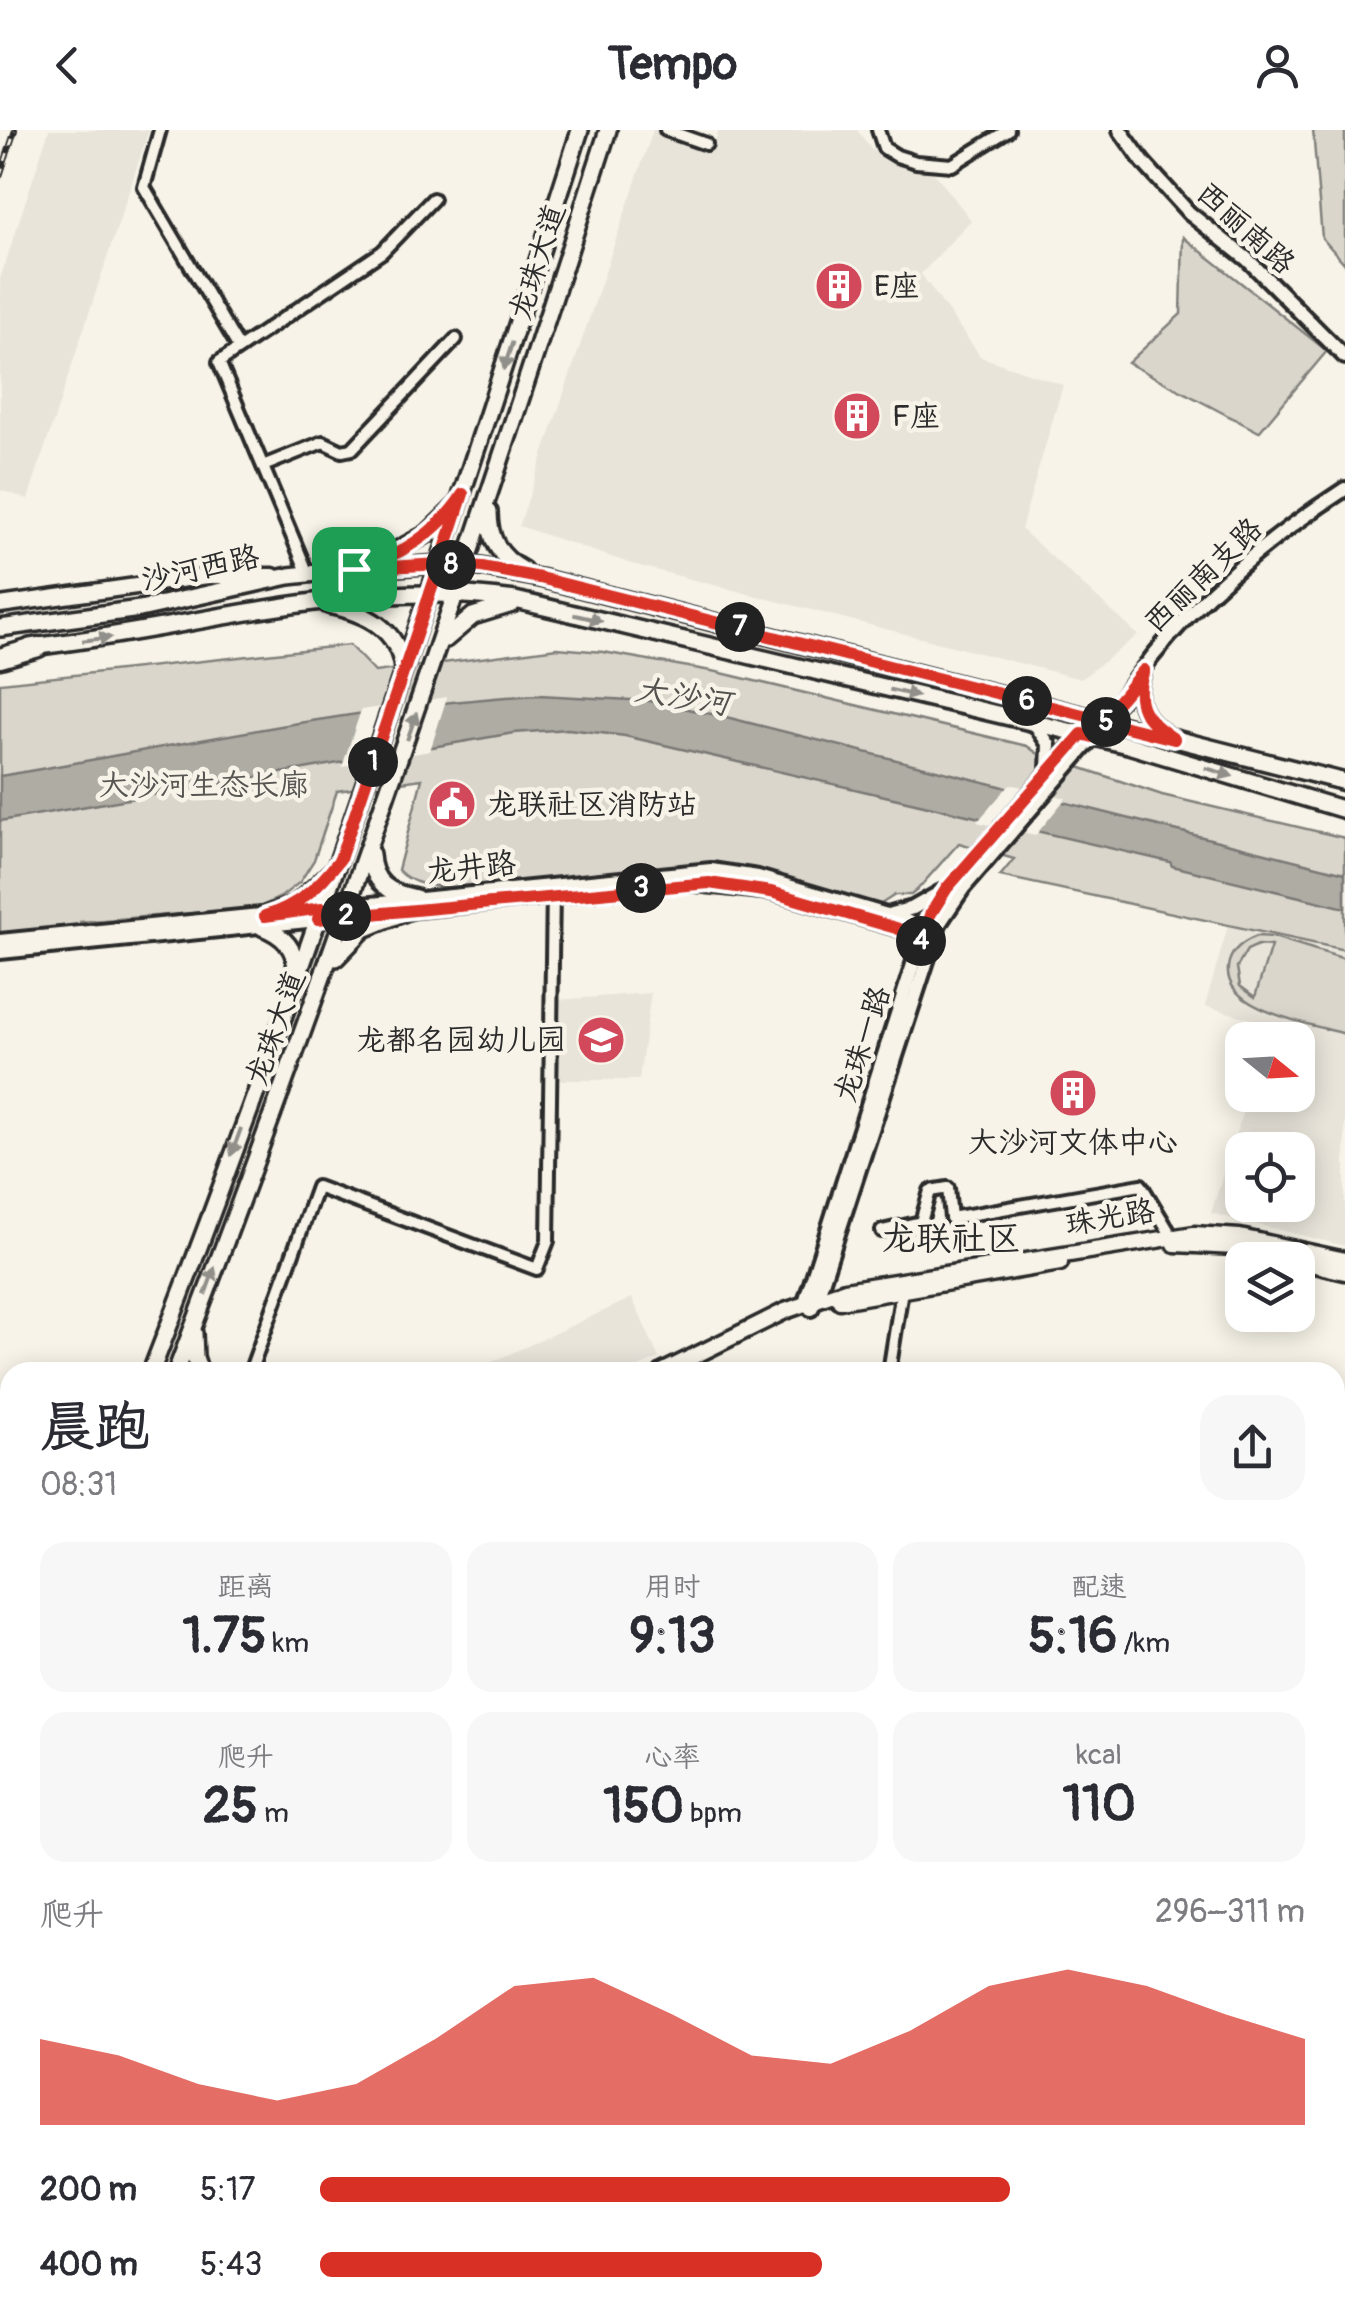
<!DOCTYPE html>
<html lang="zh">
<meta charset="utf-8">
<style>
body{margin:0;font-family:Pangolin,"LXGW WenKai TC",sans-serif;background:#f7f7f7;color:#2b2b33;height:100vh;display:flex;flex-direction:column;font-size:38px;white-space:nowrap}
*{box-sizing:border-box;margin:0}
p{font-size:32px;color:#7c7c81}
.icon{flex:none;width:55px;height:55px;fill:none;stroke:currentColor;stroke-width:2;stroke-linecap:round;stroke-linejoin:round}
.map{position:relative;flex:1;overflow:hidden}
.sheet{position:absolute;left:0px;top:1232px;width:1345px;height:962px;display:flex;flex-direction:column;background:#fff;border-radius:30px 30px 0 0;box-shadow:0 5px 25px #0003}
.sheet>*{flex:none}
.needle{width:65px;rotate:108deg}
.tools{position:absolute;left:1225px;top:892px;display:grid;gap:20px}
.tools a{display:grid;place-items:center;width:90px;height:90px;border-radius:20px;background:#fff;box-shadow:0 5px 25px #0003;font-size:50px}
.pin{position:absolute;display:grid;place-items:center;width:85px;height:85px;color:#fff;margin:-42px;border-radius:20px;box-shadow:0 5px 15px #0006}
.km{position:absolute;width:50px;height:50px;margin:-25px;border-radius:50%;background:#222;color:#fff;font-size:28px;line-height:50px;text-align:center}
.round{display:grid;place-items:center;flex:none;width:105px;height:105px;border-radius:30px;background:#f7f7f7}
.head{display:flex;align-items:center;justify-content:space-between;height:170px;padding:0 40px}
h1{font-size:55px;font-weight:700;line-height:75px}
.figures{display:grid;grid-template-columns:repeat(3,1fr);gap:15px;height:170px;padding:10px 40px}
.figures div{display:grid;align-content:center;border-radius:25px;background:#f7f7f7;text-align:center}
.figures b{font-size:50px;font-weight:700}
.figures small{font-size:28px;font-weight:400}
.figures p{font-size:28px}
.chart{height:280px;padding:20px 40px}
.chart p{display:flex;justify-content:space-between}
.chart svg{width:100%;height:180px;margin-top:10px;fill:#d93025;opacity:.7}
ul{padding:0 40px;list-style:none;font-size:32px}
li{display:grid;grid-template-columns:160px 120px 1fr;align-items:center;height:75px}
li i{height:25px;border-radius:12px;background:#d93025}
header{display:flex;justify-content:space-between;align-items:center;height:130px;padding:0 40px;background:#fff;font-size:45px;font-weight:700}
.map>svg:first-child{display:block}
.built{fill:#e8e4da;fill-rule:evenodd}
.green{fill:#dad6cc;stroke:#82807c;stroke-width:2.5;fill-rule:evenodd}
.water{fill:#afaca4;stroke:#7a7874;stroke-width:2.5}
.pier{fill:#f7f3e8}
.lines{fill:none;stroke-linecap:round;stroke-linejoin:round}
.minor-casing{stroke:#2b2b2b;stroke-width:18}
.tertiary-casing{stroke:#2b2b2b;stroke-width:20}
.secondary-casing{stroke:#2b2b2b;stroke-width:21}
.primary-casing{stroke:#2b2b2b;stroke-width:22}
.trunk-casing{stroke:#2b2b2b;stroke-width:25}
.minor{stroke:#f7f3e8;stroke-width:10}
.tertiary{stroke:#f7f3e8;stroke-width:12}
.secondary{stroke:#f7f3e8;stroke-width:14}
.primary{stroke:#f7f3e8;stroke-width:15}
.trunk{stroke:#f7f3e8;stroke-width:18}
.rail-casing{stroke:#2b2b2b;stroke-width:6}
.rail{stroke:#f7f3e8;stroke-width:2.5;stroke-dasharray:8;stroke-linecap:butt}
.oneway{fill:#918f8a}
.route-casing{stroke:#fff;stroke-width:20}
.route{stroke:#d93025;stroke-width:12}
.labels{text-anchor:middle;stroke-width:9;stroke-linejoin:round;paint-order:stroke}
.street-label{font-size:30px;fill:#2b2b2b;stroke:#f7f3e8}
.poi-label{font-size:30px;fill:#2b2b2b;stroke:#f7f3e8;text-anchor:start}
.park-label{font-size:30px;fill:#575653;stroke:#f7f3e8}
.water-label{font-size:32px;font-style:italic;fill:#53524f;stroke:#f7f3e8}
.quarter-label{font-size:35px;fill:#2b2b2b;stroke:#f7f3e8}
</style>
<header><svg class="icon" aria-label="back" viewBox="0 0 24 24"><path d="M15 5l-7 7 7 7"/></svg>Tempo<svg class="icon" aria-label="person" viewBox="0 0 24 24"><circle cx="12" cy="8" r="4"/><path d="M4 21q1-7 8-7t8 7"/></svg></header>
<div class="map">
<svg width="1345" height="2193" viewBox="0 0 1345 2193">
<rect width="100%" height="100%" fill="#f7f3e8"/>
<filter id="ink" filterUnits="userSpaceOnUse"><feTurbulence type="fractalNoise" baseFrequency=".01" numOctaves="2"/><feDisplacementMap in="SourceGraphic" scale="20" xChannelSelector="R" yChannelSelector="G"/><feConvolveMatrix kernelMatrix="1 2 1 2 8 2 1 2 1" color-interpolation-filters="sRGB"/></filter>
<g filter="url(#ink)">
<g class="built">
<polygon points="49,0 149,0 28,369 0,360 0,149"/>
<polygon points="653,0 671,0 714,14 719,0 857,0 872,20 936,45 971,90 921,144 981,227 1063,255 1021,399 1138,505 1081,549 632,434 519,396"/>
<path d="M1228,796L1345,820V1116L1211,1083L1248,965H1298V910H1265L1269,894L1205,876ZM1242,1020H1298V1075H1242Z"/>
<polygon points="651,863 639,950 556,950 557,870"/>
<polygon points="632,1168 659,1228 628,1242 470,1242"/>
<polygon points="315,2185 450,2185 445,2193 321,2193"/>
</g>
<g class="green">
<polygon points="1313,0 1345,0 1345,134 1322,108"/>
<polygon points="1183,107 1327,221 1259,302 1128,233 1181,184"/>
<path d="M349,515L375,542L557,518L603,522L717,542L1027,616L1037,623L1162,665L1345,708V820L1000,746L1014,729L959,713L917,760L911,765H895L881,774L762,741L706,734L454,757C433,756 413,756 398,740L422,649L337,661L314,730L300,752L281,767L258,778L80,792L78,800L0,807V553Z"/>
<path d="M1257,806L1274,807L1345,829V904C1312,894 1216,880 1229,832C1233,818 1244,811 1257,806ZM1258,815L1271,816L1255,867L1240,856L1237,837L1247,820Z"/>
<polygon points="1335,1352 1345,1353 1345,2193 517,2193 521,2185 1335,2185"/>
</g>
<path class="water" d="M539,565L649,571L726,587L1345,743V778L1172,736L1170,732L686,620L625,606L568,599L514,603L0,691V646C177,616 360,575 539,565Z"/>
<g class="pier">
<polygon points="447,567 430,621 342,637 361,580"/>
<polygon points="1010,654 1066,668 1035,706 977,692"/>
</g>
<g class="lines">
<g class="minor-casing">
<g id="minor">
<polyline points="160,0 144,57 239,218"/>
<polyline points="666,0 706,14"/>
<polyline points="878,0 884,18 897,26 916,32 952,35 1008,0"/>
<polyline points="263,336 323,312 342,321 352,319 456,209"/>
<polyline points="308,444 219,232 382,122 433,69"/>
<polyline points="882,1101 921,1092 930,1061 948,1058 951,1088 1141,1055 1171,1105"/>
<polyline points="250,1242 317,1057 537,1139 548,1111 553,760"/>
<polyline points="889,1242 902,1160"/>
<polyline points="0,1701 10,1708"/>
<polyline points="209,2185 212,2193"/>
</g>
</g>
<g class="tertiary-casing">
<g id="tertiary">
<polyline points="1120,0 1143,32 1189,83 1247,129 1345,227"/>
<path d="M1143,543C1133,572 1144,589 1168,605"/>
<path d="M1109,582L1107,591L964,757L939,794L817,1168L811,1179L805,1172L924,800L937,772L1095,588L1109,582L1121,570C1176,485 1260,414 1345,359"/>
<polyline points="1035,594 1049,615 1048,639"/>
<polyline points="891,784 913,778 941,762"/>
<polyline points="0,811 711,740 758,747 904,790 917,796 927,806"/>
<polyline points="0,822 686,753 771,762 903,800 919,815"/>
</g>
</g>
<g class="secondary-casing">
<g id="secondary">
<polyline points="0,475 208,446 273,446"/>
<polyline points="1175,1114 1236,1117 1293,1130"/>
<polyline points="1298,1131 1345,1142"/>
<polyline points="840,1171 1060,1133"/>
<polyline points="662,1242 785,1181 845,1160 1194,1104 1240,1107 1345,1130"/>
<polyline points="0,2097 10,2091"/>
</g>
</g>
<g class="primary-casing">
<g id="primary">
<path d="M489,382C489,409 499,427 523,440"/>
<polyline points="373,433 427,404 456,376"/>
<path d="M328,475C366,483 398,498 403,539"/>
<polyline points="0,498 140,479 289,446 326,442 440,434 481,437 540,448 1345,652"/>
<polyline points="446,509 473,486 512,474"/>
<path d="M30,517C190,500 353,446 515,470L1128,615L1345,680"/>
<path d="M371,724C372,753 389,763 416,768"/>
<polyline points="265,785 296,774 332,741"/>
<path d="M262,797C283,805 296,818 296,841"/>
<polyline points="336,828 364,799 410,780"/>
<polyline points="194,1203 195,1227 200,1242"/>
<path d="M151,1242C310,834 446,417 580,0"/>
<path d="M176,1242C333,833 474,418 608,0"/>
<polyline points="0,1592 10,1575"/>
<polyline points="0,1642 10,1625"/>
</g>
</g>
<g class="trunk-casing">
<polyline id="trunk" points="0,528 38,517"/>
</g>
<use href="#minor" class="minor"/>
<use href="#tertiary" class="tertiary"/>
<use href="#secondary" class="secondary"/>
<use href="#primary" class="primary"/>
<use href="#trunk" class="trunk"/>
<g class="rail-casing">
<g id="rail">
<polyline points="0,46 15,0"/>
<polyline points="0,1794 10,1808"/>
<polyline points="280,2185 286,2193"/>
</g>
</g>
<use href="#rail" class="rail"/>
</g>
<defs><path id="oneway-solid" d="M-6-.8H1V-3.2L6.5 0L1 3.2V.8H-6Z" transform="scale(2.5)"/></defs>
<g class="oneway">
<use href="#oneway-solid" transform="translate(508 226) rotate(108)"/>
<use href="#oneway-solid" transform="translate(588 488) rotate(13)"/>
<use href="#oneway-solid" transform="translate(97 509) rotate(-7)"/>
<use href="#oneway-solid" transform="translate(904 563) rotate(13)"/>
<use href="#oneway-solid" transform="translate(412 596) rotate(-71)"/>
<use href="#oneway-solid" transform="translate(1219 642) rotate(17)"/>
<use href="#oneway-solid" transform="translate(236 1012) rotate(110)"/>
<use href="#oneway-solid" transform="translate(210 1151) rotate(-70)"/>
</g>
</g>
<g class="lines" filter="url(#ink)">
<g class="route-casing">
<path id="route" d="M354,439L440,434L340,729C319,757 298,776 265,786L322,778L318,789L709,753L771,762L896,798L911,804L919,816L930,785L947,758L1082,604L1093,607L1107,592L1174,609C1146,591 1132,575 1144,540C1128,558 1118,578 1095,588L540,448L482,437L440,434L463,364C440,401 397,429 354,439"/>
</g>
<use href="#route" class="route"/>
</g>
<defs>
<g id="building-disc" transform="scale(2.5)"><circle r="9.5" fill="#d1495b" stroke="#f7f3e8"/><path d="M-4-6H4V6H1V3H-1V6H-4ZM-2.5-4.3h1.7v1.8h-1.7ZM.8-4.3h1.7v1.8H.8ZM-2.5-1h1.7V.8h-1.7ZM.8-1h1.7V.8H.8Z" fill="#fff"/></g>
<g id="civic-disc" transform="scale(2.5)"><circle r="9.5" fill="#d1495b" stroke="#f7f3e8"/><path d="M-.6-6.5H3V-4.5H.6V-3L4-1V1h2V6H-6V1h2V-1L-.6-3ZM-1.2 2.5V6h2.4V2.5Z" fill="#fff"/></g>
<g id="school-disc" transform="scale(2.5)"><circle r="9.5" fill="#d1495b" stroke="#f7f3e8"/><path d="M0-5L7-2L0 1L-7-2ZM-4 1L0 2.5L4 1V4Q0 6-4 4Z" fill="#fff"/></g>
</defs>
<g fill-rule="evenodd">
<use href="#building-disc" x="839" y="156"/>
<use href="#building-disc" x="857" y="286"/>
<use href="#civic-disc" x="452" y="674"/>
<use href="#school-disc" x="601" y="910"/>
<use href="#building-disc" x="1073" y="963"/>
</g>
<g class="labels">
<g class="street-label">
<text transform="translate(1246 98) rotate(42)" y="10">西丽南路</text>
<text transform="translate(537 132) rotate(-72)" y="10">龙珠大道</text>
<text transform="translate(200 438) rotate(-12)" y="10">沙河西路</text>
<text transform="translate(1203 445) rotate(-44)" y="10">西丽南支路</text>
<text transform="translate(471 737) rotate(-6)" y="10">龙井路</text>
<text transform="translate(275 898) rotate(-70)" y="10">龙珠大道</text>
<text transform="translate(862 914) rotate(-72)" y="10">龙珠一路</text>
<text transform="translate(1110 1087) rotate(-9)" y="10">珠光路</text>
</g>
<g class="poi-label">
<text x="874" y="166">E座</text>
<text x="892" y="296">F座</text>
<text x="487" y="684">龙联社区消防站</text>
<text x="566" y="920" text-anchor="end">龙都名园幼儿园</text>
<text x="1073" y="1022" text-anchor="middle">大沙河文体中心</text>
</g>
<g class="park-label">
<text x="204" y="665">大沙河生态长廊</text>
</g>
<g class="water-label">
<text transform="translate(683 566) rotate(9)" y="11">大沙河</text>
</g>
<g class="quarter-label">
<text x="951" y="1120">龙联社区</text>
</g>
</g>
</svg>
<div class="tools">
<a><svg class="needle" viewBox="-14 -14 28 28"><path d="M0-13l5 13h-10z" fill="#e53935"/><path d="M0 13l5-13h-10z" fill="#7c7c81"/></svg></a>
<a><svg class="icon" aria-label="locate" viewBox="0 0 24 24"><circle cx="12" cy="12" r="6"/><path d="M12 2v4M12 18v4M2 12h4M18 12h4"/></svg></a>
<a><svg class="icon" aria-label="layers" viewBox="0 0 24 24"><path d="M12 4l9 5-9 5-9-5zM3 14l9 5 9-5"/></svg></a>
</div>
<div class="pin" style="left:354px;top:439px;background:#1e9e55"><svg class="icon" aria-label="arrive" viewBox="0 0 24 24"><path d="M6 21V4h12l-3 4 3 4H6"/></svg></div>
<b class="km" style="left:373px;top:632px">1</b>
<b class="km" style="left:346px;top:786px">2</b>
<b class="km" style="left:641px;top:758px">3</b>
<b class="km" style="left:921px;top:811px">4</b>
<b class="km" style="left:1106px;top:592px">5</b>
<b class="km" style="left:1027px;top:571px">6</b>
<b class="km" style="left:740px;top:497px">7</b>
<b class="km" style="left:451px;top:435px">8</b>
<section class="sheet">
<div class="head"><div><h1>晨跑</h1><p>08:31</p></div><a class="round"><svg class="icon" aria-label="share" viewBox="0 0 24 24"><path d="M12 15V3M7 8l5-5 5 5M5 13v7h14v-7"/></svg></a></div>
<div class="figures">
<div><p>距离</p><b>1.75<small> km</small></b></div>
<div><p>用时</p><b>9:13</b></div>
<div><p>配速</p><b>5:16<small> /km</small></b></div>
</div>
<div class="figures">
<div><p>爬升</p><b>25<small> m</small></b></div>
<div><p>心率</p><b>150<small> bpm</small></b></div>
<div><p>kcal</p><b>110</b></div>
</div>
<div class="chart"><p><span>爬升</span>296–311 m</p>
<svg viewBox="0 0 160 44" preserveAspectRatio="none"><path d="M0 44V23L10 27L20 34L30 38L40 34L50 23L60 10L70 8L80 17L90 27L100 29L110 21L120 10L130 6L140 10L150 17L160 23V44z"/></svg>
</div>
<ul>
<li><b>200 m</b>5:17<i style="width:70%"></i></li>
<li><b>400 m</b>5:43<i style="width:51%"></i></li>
</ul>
</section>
</div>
